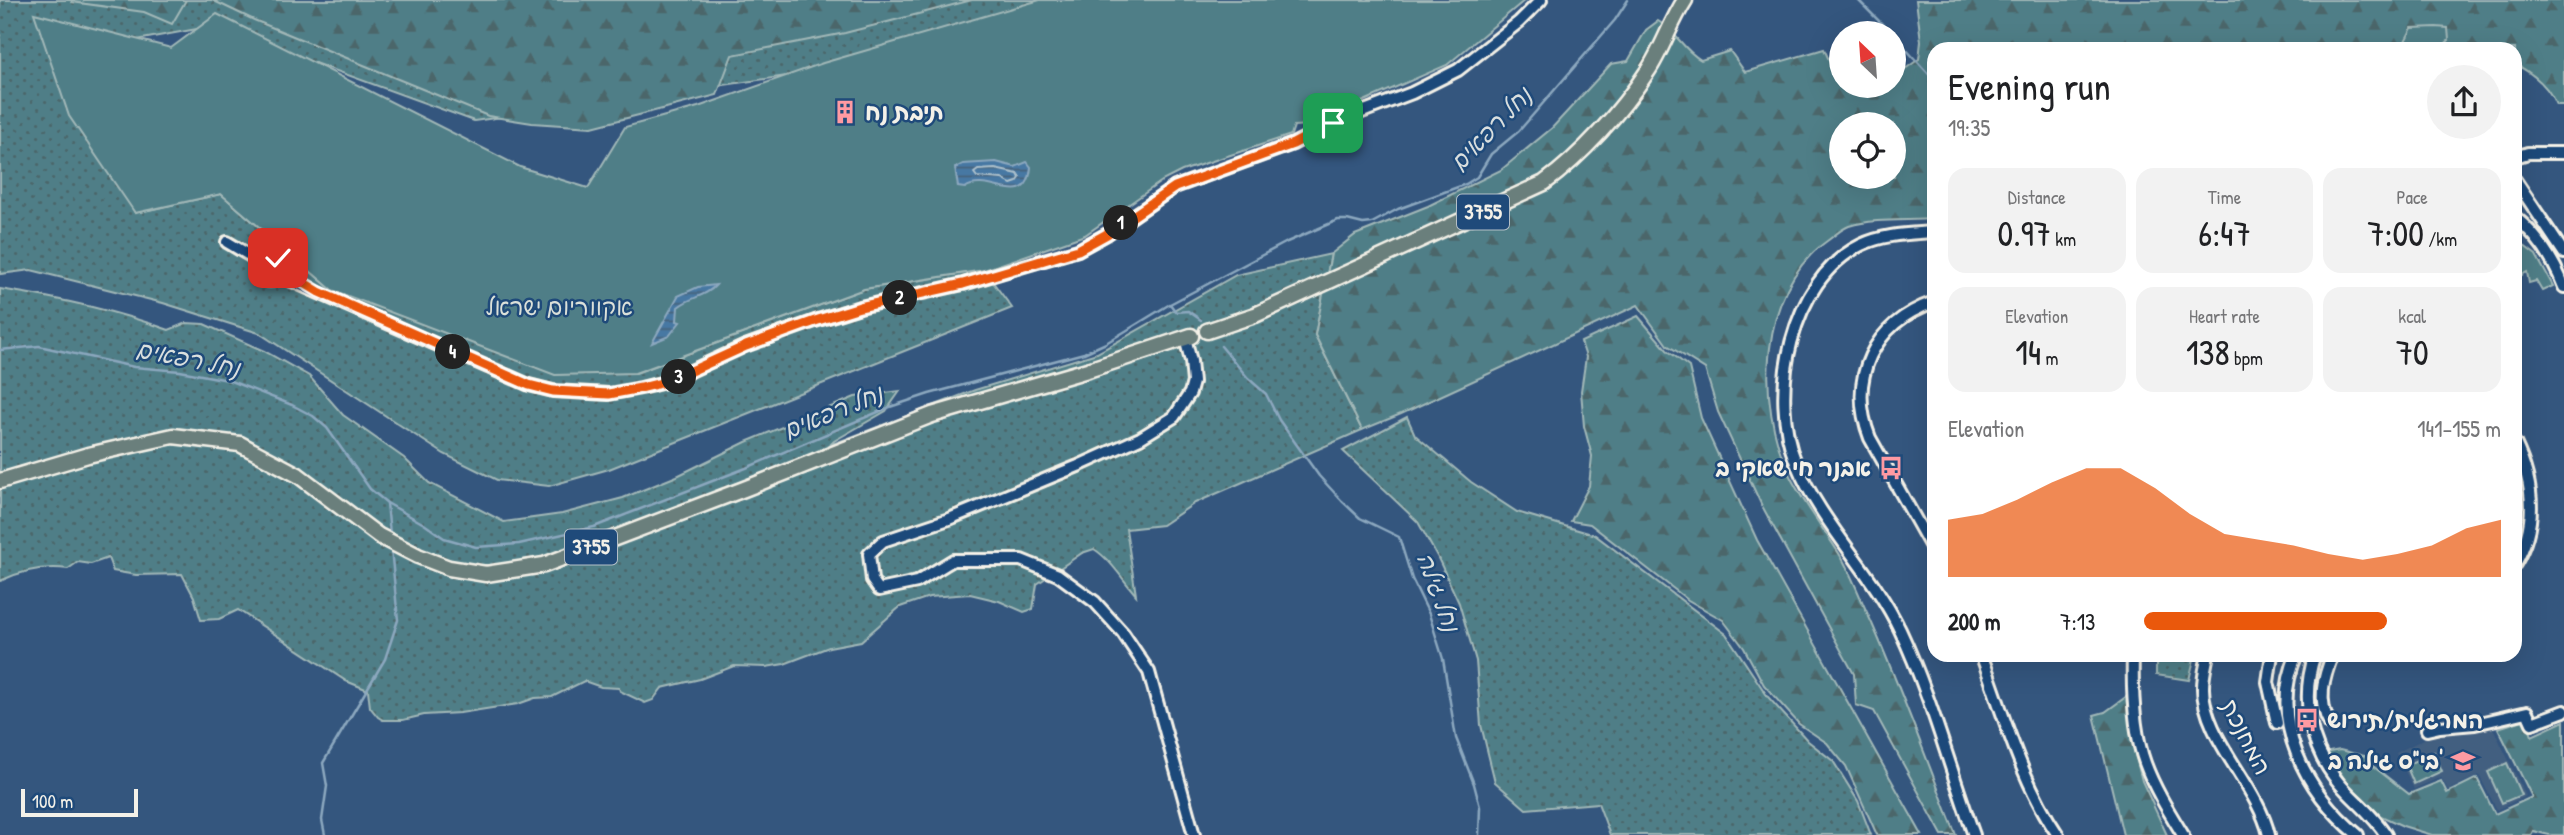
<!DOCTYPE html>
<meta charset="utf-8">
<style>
body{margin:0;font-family:"Patrick Hand","Playpen Sans Hebrew",sans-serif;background:#f2f2f2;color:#202124;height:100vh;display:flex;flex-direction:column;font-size:26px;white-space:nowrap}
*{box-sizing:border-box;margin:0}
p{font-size:23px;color:#757577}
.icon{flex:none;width:38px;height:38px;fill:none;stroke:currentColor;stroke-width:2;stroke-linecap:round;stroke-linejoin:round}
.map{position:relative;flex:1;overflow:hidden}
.details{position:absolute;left:1927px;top:42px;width:595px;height:620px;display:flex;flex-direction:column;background:#fff;border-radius:21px;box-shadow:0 7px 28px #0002}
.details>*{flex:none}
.needle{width:46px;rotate:335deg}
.buttons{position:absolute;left:1829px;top:21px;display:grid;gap:14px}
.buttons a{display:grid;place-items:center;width:77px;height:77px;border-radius:50%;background:#fff;box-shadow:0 7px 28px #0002;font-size:35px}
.scale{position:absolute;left:21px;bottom:18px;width:117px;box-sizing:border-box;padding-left:7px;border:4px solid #f4f1e8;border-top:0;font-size:19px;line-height:24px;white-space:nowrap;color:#f4f1e8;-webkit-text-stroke:5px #1f4a7a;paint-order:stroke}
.pin{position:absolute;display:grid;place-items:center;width:60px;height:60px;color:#fff;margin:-30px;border-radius:14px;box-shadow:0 4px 10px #0006}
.km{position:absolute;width:35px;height:35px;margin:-18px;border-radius:50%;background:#222;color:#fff;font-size:19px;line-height:35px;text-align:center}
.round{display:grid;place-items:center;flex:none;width:74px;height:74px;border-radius:37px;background:#f2f2f2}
.summary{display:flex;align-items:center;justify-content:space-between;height:119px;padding:0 21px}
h1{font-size:38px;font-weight:600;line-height:52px}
.figures{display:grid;grid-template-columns:repeat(3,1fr);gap:10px;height:119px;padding:7px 21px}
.figures div{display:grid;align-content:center;border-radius:18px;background:#f2f2f2;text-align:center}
.figures b{font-size:35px;font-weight:600}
.figures small{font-size:19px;font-weight:400}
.figures p{font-size:19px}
.chart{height:196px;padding:14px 21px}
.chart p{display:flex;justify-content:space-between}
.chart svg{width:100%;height:126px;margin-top:7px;fill:#ea580c;opacity:.7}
ul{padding:0 21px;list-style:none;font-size:23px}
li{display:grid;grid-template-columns:112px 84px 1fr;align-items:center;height:52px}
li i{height:18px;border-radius:9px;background:#ea580c}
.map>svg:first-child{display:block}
.built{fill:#435f80}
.grass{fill:url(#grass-dots);stroke:#a2b8b8;stroke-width:2}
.forest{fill:url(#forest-firs);stroke:#a2b8b8;stroke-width:2;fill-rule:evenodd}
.park{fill:#4f7e87;stroke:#a2b8b8;stroke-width:2}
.water{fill:url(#water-rules);stroke:#8ca8bf;stroke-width:2}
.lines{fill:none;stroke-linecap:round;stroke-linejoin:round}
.shore{stroke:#aec1cc;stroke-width:2}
.stream{stroke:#8ca8bf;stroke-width:2.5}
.minor-casing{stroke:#f4f1e8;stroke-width:16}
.major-casing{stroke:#f4f1e8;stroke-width:19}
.minor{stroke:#1f4a7a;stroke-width:10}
.major{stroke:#6b7f7c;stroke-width:14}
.route-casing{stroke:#fff;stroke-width:14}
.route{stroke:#ea580c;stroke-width:9}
.labels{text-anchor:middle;stroke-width:5;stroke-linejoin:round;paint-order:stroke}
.shield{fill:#1f4a7a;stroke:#b4bfc7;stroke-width:2}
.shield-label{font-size:21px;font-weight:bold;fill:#f4f1e8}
.poi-label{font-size:23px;font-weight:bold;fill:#f4f1e8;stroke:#1f4a7a;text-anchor:start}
.park-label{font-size:23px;fill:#dbe0d9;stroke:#1f4a7a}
.street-label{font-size:23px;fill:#f4f1e8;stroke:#1f4a7a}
.water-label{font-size:24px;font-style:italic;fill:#dadfde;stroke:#1f4a7a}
</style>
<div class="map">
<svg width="2564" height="835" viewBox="0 0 2564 835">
<defs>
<pattern id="grass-dots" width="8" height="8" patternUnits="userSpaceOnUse" patternTransform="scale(1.75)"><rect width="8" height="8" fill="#4f7e87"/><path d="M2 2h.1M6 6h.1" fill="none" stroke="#4c666a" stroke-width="1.8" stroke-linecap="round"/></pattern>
<pattern id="forest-firs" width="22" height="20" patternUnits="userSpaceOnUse" patternTransform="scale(1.75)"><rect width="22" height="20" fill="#4f7e87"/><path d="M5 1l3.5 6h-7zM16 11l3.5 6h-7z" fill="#4c666a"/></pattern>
<pattern id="water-rules" width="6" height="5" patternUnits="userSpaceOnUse" patternTransform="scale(1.75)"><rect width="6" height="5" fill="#4678a3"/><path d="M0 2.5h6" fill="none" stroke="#476279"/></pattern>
</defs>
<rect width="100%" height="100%" fill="#34567e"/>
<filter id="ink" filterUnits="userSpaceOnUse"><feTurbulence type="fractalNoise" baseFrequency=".0143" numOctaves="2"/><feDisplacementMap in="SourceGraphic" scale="14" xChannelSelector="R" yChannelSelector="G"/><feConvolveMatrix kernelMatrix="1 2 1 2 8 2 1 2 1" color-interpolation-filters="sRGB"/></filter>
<g filter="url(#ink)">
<polygon class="built" points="2492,726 2526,796 2497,810 2479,775 2448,790 2441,777 2414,789 2396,753 2440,731 2454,734 2477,732"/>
<g class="grass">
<polygon points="0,0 1106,0 821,71 474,121 213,26 55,55 135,213 221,194 332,290 636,373 864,289 984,270 1012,308 609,469 549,486 497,480 444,454 259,333 163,303 31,270 0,274"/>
<path d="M1331,254L1315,335L1362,430L1195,503L1162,525L1126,529L1136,595C1122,579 1111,560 1094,549L1082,553L1037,584L1033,609L1024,612L999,601L970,594L929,597L900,607L861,641L829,647L784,664L766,667L734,666L700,679L662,688L653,700L645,703L620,691L619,688L601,687L584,681L552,697L535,698L518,704L460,713L424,715L403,720H383L378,717L370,707L368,690L346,681L238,610L219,619L201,620L194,597L182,574L136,575L113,571L108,558L91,564L78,562L68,569C44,566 21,571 0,581V289C58,298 114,310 169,330L186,323L204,324L264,351L309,376L343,415L404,458L429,483L504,522L562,514L623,498L677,476L746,442L855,397L900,391L886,411L834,441L830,445L975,390L1097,353L1236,275Z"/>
<polygon points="1407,417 1415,435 1471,482 1517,512 1595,535 1726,634 1768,697 1808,741 1833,761 1858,801 1871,835 1610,835 1598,803 1526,809 1495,782 1481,725 1476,661 1459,603 1438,558 1418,522 1343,451"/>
<polygon points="2156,655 2195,655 2189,680 2156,675"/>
</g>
<g class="forest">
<polygon points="71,0 186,0 172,24 144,12 72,2"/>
<polygon points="212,0 972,0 845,33 732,55 717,95 592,127 532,123 488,116 254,20"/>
<path d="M1916,0H2564V105H2556C2549,86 2532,73 2515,64V49H1934V219C1906,221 1875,218 1849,226C1841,229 1834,236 1827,241C1758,290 1756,404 1789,474C1804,505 1826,531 1843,560C1851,575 1858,592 1865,608C1899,682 1926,759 1956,835H1942L1874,711L1856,705L1854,674L1761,504L1718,412L1705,369L1667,345L1638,305L1401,414L1362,430L1315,335L1331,254L1355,235L1428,206L1501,170L1552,128L1611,64L1628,61L1646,30L1658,21C1676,31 1683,50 1701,60L1730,51L1745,72L1824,49L1841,86L1848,94L1873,86H1894V77L1919,59L1921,41ZM1841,124H1894V177H1841Z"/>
<polygon points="1638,316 1667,350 1689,367 1701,418 1757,540 1922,835 1877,835 1846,766 1827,743 1799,724 1764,685 1744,648 1723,620 1688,600 1590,524 1571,521 1589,486 1592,456 1584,426 1581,391 1586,357 1581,342"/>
<polygon points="2130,694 2131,738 2142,781 2167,835 2123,835 2094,715 2105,712"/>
<polygon points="2526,719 2532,736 2564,721 2564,835 2549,835 2533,831 2531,835 2432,835 2403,826 2381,816 2351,792 2324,753 2340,750 2365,756 2369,763 2409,794 2441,781 2447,793 2477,778 2495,814 2532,797 2498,728"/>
</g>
<g class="park">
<polygon points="1040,0 1525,0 1447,65 1309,125 1294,126 1291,135 1182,171 1162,181 1085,235 984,270 864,289 635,373 555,375 332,290 221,194 135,213 69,116 34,13 171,48 217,14 520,167 588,188 625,127 698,107 823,63"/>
<polygon points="2436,27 2448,28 2449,40 2440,49 2406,49 2404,43 2412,28"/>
<polygon points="2519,242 2536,255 2553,286 2542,291 2536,281 2529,283 2527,272 2515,279 2515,244"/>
<polygon points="2434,752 2442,771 2414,784 2406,765"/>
<polygon points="2507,763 2521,795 2502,803 2488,772"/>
</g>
<g class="water">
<path d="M996,162L1015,167L1027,162L1031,167C1027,213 989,172 965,188L958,187L955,168L963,164Z"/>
<path d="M716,285C706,297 690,297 678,307L677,321L680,322L669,336L652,343L678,296L698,287Z"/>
</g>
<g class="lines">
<polygon class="shore" points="978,170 995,169 1018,174 1020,178 1017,182 1011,184 1002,179 977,177 974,173"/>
<g class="stream">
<polyline points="1858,0 1891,33"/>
<polyline points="1894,36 1934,80"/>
<polyline points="1170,304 1176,312 1188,311 1201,320"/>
<polyline points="1221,346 1248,378 1266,394 1279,420 1319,476 1342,501 1360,518 1399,537 1412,579 1429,614 1443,659 1456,738 1474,784 1480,807 1479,835"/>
<polyline points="0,350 39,346 134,367 180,371 228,380 292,405 313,416 327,428 370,489 387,503 424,524 444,538 476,547 519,544 594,527 746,468 890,407 929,394 1084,353 1106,343 1170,304 1287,242 1338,220 1347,220 1363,224 1372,223 1398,209 1466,184 1477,177 1491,154 1519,131 1615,20 1628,0"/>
<polyline points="387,503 390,534"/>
<polyline points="325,835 322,820 327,786 323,763 385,659 398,620 391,548"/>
</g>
<g class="minor-casing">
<g id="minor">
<polyline points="2515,157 2528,153 2564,153"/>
<polyline points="2515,180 2564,253"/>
<path d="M2515,217C2537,235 2554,261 2564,287"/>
<path d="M1934,232C1909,234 1884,234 1861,245C1790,280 1768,395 1796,463C1821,524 1872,571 1900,630C1931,696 1949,766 1974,835"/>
<polyline points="227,242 259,261"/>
<circle cx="270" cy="268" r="13"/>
<polyline points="280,276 529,385 553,391 609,394 641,388 669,381 745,346 815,321 860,307 963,284 1078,250 1107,234 1175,187 1293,144 1333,123 1412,93 1458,70 1519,22 1541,0"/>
<path d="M1934,302C1873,323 1847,379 1870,438L1934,552"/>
<polyline points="1185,338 1191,361 1193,382 1190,393 1174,417 1140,438 1078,466 949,519 883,541 869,554 872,580 879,590 917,582 953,560 1021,560 1058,575 1095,602 1123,633 1149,672 1194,835"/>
<path d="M2515,443C2534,483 2538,525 2515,564"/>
<path d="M1981,654C2004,715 2021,781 2058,835"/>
<path d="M2133,654C2132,689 2133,730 2145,763C2154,788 2169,812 2183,835"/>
<path d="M2208,654C2206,665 2203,676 2203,687C2202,736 2258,786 2269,835"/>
<polyline points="2272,654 2268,682 2277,723"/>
<path d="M2297,654C2267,721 2306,792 2358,835"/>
<path d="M2315,654C2300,698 2309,747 2339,783C2354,801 2373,814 2386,835"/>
<path d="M2330,724C2317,701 2323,678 2333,654"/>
<polyline points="2427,730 2440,727 2475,724 2527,712 2532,723 2564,711"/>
</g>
</g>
<g class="major-casing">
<g id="major">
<path d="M1207,331L1255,315L1544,183C1582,155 1621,112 1647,72C1662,50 1670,23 1685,0"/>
<polyline points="0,481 88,455 173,436 240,444 298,475 379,536 418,556 449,568 486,574 544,565 744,489 932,415 1091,369 1191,336"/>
</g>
</g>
<use href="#minor" class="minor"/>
<use href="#major" class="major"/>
</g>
</g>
<g class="lines" filter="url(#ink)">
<g class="route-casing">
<polyline id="route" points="278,258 283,270 319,292 529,385 553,391 609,394 641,388 669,381 746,346 815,321 860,307 963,284 1078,250 1107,234 1175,187 1293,144 1333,123"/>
</g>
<use href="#route" class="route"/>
</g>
<defs>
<g id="building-bare" transform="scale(1.89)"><path d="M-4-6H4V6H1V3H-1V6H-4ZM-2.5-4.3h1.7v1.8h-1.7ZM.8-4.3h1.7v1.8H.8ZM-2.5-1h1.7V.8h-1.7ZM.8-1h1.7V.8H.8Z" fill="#ff9aa2" stroke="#1f4a7a" stroke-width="2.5" paint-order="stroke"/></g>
<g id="bus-bare" transform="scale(1.89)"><path d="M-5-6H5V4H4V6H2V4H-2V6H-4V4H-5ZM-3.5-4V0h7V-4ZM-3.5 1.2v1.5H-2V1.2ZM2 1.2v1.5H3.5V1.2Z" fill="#ff9aa2" stroke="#1f4a7a" stroke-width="2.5" paint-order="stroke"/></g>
<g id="school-bare" transform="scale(1.89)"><path d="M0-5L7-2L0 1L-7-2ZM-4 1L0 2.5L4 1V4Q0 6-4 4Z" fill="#ff9aa2" stroke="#1f4a7a" stroke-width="2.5" paint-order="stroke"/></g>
</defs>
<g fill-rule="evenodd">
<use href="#building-bare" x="845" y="112"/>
<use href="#bus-bare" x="1891" y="468"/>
<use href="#bus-bare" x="2307" y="720"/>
<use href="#school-bare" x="2463" y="761"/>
</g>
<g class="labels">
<g class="shield">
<rect x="1457" y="194.5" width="52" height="35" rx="5"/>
<rect x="565" y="529.5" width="52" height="35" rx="5"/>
</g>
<g class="shield-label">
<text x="1483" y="219">3755</text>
<text x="591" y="554">3755</text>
</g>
<g class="poi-label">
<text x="865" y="120">תיבת נח</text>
<text x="1871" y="476" text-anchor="end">אבנר חי שאקי ב</text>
<text x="2327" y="728">המרגלית/תירוש</text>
<text x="2443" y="769" text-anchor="end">בי"ס גילה ב'</text>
</g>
<g class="park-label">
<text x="559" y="315">אקווריום ישראל</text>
</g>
<g class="street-label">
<text transform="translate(2246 737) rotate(63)" y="8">המחנכת</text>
</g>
<g class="water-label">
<text transform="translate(1491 129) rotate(-46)" y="8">נחל רפאים</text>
<text transform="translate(188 359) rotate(11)" y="8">נחל רפאים</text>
<text transform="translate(833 412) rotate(-22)" y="8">נחל רפאים</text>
<text transform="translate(1438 592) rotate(70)" y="8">נחל גילה</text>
</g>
</g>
</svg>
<div class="buttons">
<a><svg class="needle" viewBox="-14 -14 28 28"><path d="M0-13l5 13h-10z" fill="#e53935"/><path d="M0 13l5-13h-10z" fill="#757577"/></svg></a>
<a><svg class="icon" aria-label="locate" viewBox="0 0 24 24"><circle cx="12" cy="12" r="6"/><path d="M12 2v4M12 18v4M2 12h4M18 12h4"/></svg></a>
</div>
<div class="scale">100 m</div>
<div class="pin" style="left:1333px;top:123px;background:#1e9e55"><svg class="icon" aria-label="arrive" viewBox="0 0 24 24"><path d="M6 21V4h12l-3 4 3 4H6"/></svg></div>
<div class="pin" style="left:278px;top:258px;background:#d93025"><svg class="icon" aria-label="check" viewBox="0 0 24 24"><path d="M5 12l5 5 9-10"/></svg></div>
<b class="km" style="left:1121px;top:223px">1</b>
<b class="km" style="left:900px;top:298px">2</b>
<b class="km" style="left:679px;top:377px">3</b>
<b class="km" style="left:453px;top:352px">4</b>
<section class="details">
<div class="summary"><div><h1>Evening run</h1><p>19:35</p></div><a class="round"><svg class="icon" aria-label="share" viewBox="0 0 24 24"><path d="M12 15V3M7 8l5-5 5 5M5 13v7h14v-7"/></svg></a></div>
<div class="figures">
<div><p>Distance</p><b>0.97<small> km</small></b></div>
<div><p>Time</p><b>6:47</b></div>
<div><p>Pace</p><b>7:00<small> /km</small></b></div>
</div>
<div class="figures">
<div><p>Elevation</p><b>14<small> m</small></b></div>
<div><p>Heart rate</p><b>138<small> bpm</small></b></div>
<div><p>kcal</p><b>70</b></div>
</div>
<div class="chart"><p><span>Elevation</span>141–155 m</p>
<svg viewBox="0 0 160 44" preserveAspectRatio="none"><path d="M0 44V24L10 22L20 17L30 11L40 6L50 6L60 13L70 22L80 29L90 31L100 33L110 36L120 38L130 36L140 33L150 27L160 24V44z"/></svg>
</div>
<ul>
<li><b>200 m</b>7:13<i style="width:68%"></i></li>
</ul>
</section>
</div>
